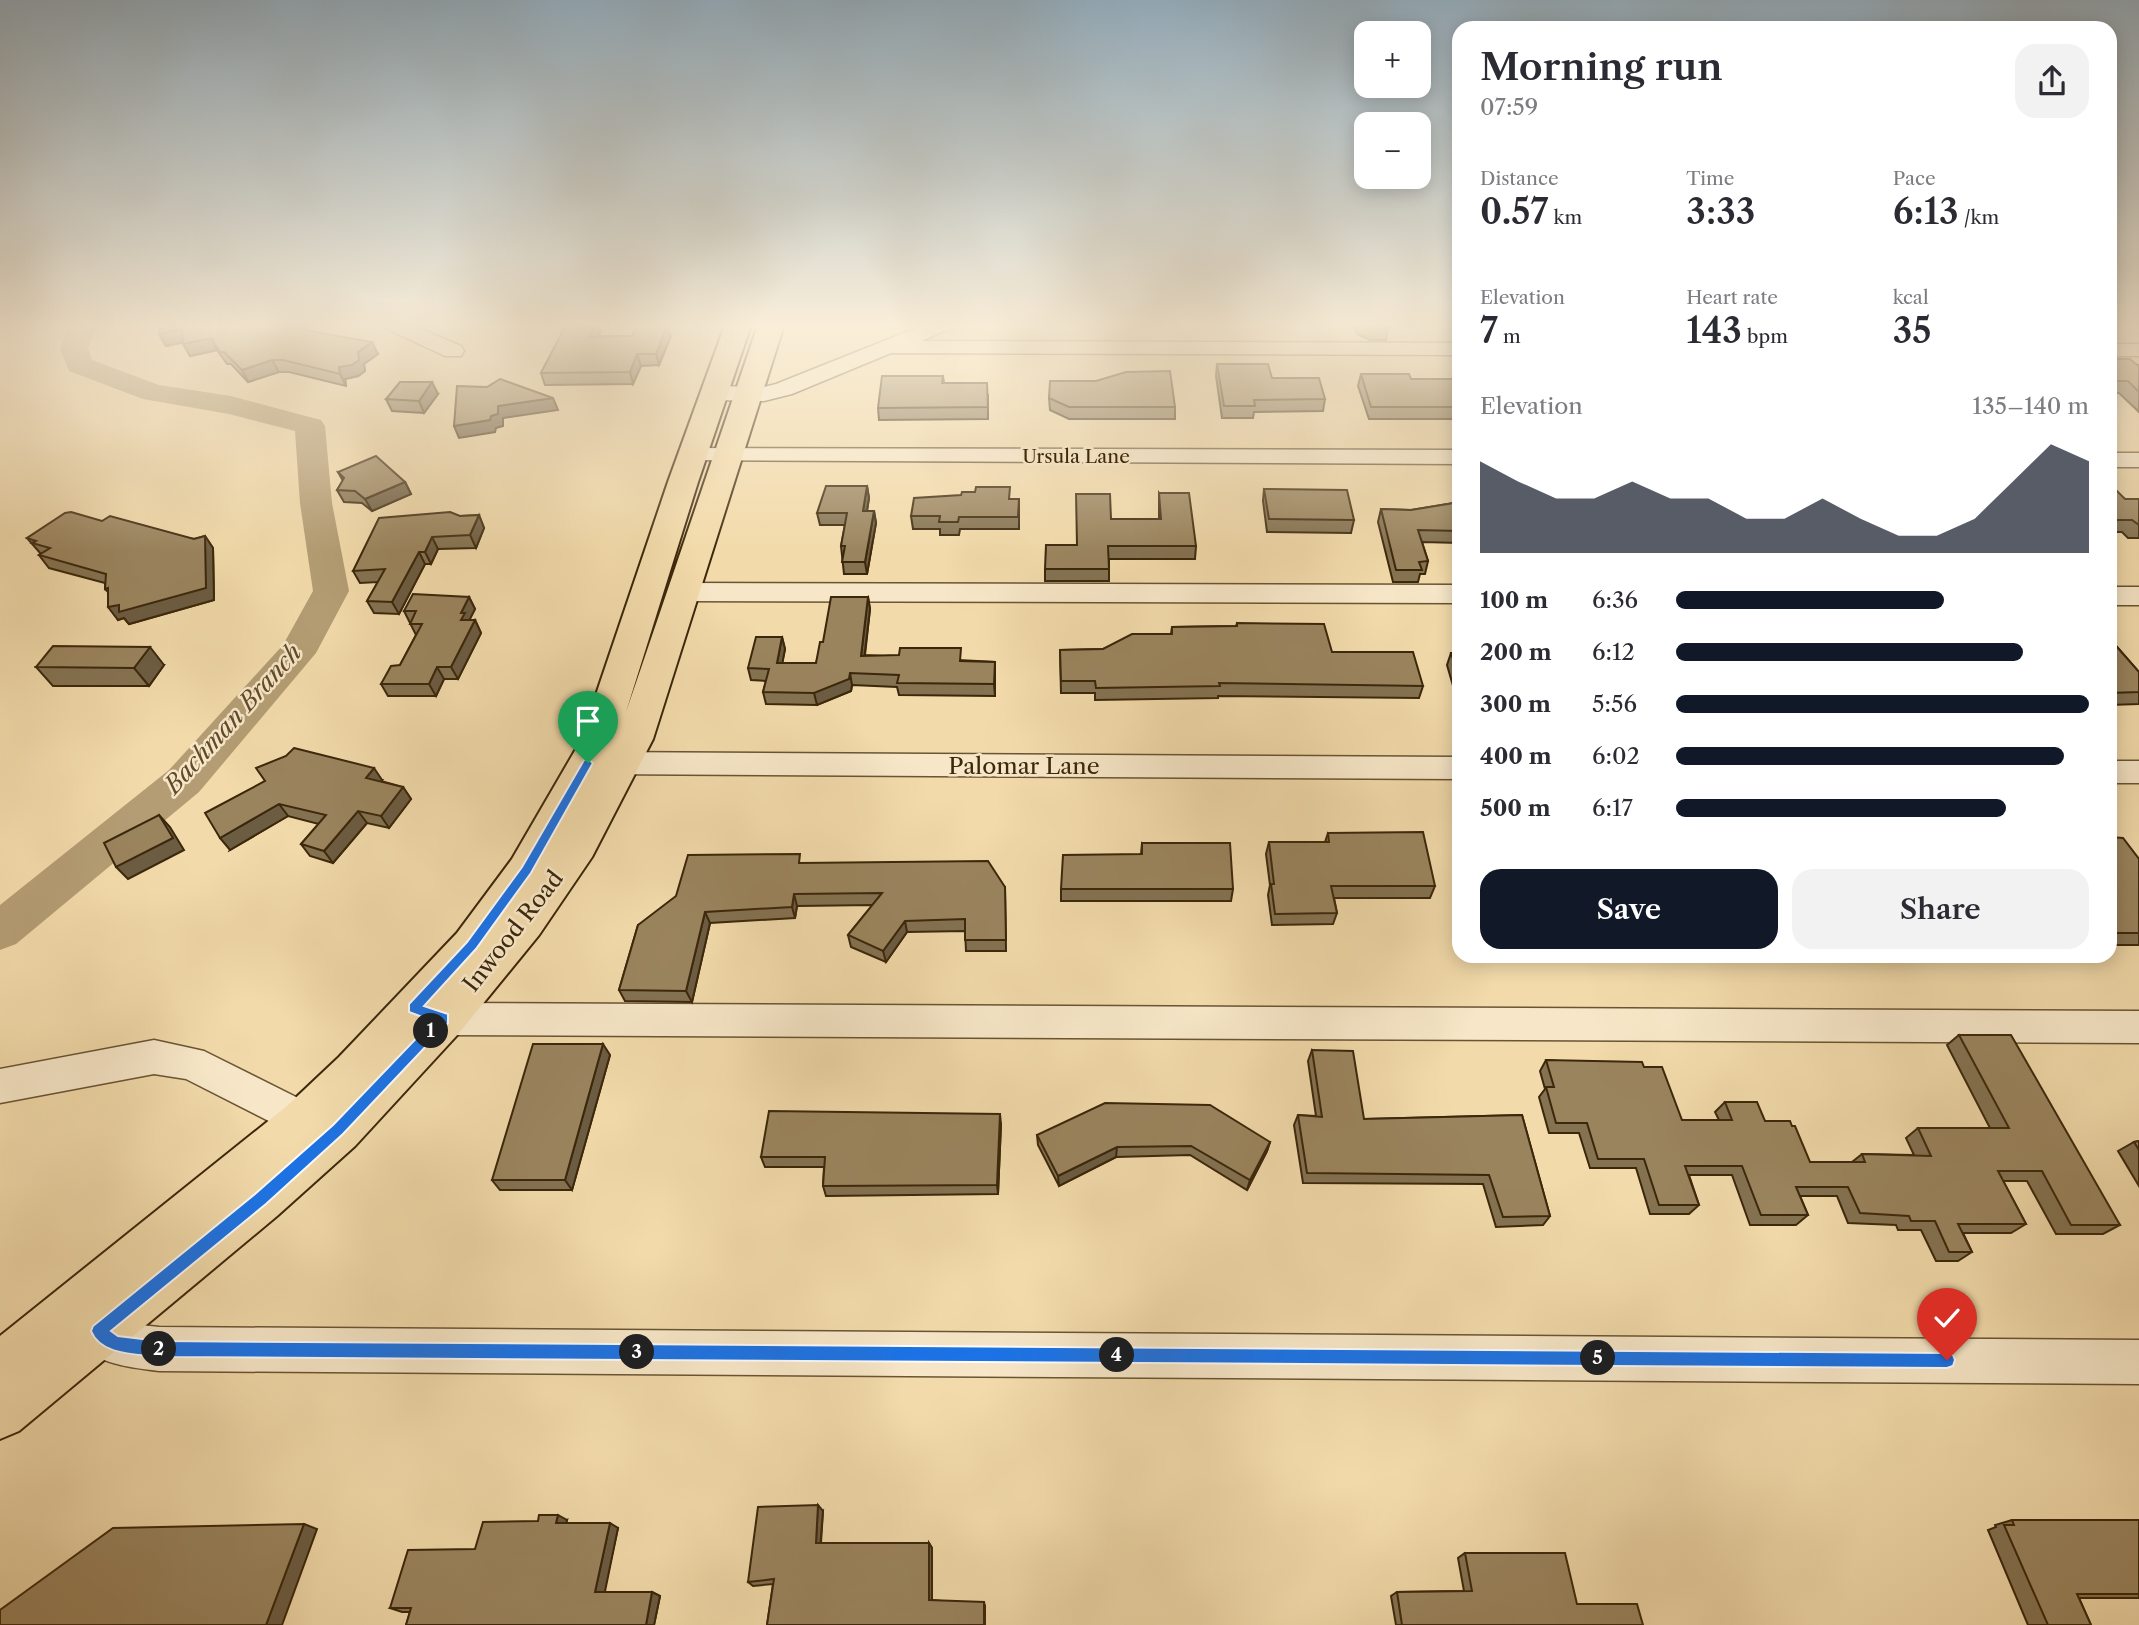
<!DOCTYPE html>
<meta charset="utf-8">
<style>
body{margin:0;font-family:"Libre Caslon Text",serif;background:#f2f2f3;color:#2b2b33;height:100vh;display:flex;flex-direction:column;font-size:26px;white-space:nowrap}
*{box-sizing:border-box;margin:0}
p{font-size:23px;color:#7c7c81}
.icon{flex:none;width:38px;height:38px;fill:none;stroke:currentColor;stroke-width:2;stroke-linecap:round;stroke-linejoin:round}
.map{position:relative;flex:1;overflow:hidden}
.sheet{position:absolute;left:1452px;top:21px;width:665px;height:942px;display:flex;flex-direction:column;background:#fff;border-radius:21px;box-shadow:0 4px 18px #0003}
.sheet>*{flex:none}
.tools{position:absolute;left:1354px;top:21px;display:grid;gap:14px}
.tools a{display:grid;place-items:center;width:77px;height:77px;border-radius:14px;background:#fff;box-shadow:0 4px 18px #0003;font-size:35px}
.pin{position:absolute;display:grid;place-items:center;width:60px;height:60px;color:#fff;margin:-72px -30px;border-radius:50% 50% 50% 0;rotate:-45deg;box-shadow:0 0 7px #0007}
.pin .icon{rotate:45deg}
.km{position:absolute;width:35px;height:35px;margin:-18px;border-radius:50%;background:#222;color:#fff;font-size:19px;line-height:35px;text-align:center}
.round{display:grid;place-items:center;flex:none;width:74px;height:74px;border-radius:21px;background:#f2f2f3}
.overview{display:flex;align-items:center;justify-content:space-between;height:119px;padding:0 28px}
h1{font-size:38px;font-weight:600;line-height:52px}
.figures{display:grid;grid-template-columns:repeat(3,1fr);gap:10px;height:119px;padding:7px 28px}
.figures div{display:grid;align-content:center}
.figures b{font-size:35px;font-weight:600}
.figures small{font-size:19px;font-weight:400}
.figures p{font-size:19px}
.chart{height:196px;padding:14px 28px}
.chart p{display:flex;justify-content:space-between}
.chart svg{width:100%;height:126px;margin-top:7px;fill:#111827;opacity:.7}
.primary-button{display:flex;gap:14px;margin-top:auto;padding:14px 28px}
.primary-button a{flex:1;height:80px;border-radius:21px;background:#111827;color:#fff;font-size:28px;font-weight:600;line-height:80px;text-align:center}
.primary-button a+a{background:#f2f2f3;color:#2b2b33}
ul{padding:0 28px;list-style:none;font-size:23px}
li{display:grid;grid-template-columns:112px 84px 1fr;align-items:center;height:52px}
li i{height:18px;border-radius:9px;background:#111827}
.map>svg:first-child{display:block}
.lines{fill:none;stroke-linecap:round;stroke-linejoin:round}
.river{fill:#b49d74;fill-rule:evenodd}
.minor-casing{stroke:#695433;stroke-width:3}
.major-casing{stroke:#3b270b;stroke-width:4}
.minor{fill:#f7e7c8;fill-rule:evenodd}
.major{fill:#f2daaa;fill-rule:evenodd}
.wall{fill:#847251;stroke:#3b270b;stroke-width:2}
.shaded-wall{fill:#6c5c42;stroke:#3b270b;stroke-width:2}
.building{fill:#9a845e;stroke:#3b270b;stroke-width:2}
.route{fill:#1a73e8;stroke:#fff;stroke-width:2}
.labels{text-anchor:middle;stroke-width:5;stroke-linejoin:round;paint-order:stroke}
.far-street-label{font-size:19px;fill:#3b270b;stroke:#f7e7c8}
.street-label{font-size:23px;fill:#3b270b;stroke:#f7e7c8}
.water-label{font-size:24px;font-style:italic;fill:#5f4a2a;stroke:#f7e7c8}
</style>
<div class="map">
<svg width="2139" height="1625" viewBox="0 0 2139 1625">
<rect width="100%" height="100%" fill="#f2daaa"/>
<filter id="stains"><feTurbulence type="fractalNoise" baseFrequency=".00286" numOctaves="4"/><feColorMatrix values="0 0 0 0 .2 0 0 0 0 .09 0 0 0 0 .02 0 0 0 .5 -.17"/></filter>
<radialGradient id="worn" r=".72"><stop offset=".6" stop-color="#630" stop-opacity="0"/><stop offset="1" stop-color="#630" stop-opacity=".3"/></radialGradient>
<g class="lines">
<polygon class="river" points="69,325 97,325 88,349 92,360 159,385 231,396 321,420 325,426 332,503 349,591 316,653 199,792 16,944 0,950 0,905 169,770 283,645 313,591 300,503 295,431 229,414 143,399 69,371 60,349"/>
<g class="minor-casing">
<g id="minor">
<polygon points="384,325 411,325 461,346 464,351 461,356 445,356 387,329"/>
<polygon points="924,325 952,325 949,329 921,341 1460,343 1460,355 891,353 792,394 764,401 714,400 706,398 703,393 706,388 714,386 764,387 776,384"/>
<rect x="2110" y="344" width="29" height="12"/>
<polygon points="692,448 1460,450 1460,464 684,460 680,455 684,450"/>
<rect x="2110" y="453" width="29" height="14"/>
<polygon points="684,583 1460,585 1460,603 684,601 675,598 671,592 675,586"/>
<rect x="2110" y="587" width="29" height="18"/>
<polygon points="596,752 1460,757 1460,779 596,774 585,771 581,763 585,755"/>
<rect x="2110" y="761" width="29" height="22"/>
<polygon points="443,1003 2139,1011 2139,1043 443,1035 430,1030 425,1019 430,1008"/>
<polygon points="154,1040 204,1051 318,1108 323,1121 318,1134 304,1139 186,1079 154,1074 0,1103 0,1069"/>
<path d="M87,1301L102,1307L123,1323L159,1327L2139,1340V1384L159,1371C120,1366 83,1363 66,1322L72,1307Z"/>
</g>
</g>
<g class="major-casing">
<polygon id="major" points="725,325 751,325 698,482 626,712 758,325 784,325 653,739 592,857 539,935 459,1033 355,1146 277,1216 19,1431 0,1439 0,1336 287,1106 339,1057 457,933 512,859 580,742 668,482"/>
</g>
<use href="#minor" class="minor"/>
<use href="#major" class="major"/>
</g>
<g class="wall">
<polygon points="566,325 600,325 601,330 598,336 671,336 659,365 641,366 633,384 545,385 541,373"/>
<polygon points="1354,325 1391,325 1388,327 1386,340 1370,340 1357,334"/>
<polygon points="309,331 378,354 364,364 365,371 358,376 345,379 346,386 289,372 279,372 248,382 231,364 227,364 217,350 190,356 183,342 166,346 159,334"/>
<polygon points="2110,359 2139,365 2139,412 2119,393 2110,393"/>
<polygon points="1217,364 1272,378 1325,399 1323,411 1254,412 1253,418 1222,418 1216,376"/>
<polygon points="1361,374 1411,379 1460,379 1460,419 1369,419 1358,386"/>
<polygon points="943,376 944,383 988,395 988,419 879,420 878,408"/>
<polygon points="438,394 424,413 392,411 386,399"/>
<polygon points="1049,398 1175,407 1175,419 1069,419 1050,410"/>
<polygon points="338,472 405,482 411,494 372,511 362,503 344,502 337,490 343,481"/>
<polygon points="867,486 869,498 867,511 874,511 876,523 867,574 844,574 841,546 845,525 820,525 817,513"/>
<polygon points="1264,489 1354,520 1351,533 1267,532 1263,501"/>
<polygon points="2110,491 2125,499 2139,499 2139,538 2128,538 2122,532 2110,532"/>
<polygon points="1159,493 1196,546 1195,559 1109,559 1109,581 1045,581 1045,569 1111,519 1159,519"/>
<polygon points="1011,499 1019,499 1019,529 960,529 959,535 940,535 940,529 913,529 911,516"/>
<polygon points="1460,502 1460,543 1422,542 1428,561 1425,574 1420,574 1418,582 1393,582 1378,522 1381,509 1411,510"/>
<polygon points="479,515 484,528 476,548 438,549 431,564 425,564 399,614 374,613 367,601 378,582 360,583 353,571 460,516"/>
<polygon points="102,521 194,539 205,536 213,548 214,600 129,624 124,618 118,620 108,592 105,589 105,583 49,568 39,555 41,554 27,538"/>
<polygon points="469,597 475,609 469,620 475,620 481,633 458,679 444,679 436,696 388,696 381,684 400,665 416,635 404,611"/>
<polygon points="868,597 870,609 865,655 995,662 995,696 899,695 897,687 852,685 851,691 817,705 766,704 763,692 766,681 751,680 748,668 782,637 785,649 782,663 816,663 823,642"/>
<polygon points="1237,623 1332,652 1423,686 1419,698 1218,696 1218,698 1095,700 1095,693 1061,693 1060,650 1103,649 1171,634 1172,627 1236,626"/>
<polygon points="2110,639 2139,672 2139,704 2110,705"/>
<polygon points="1451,653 1460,653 1460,696 1456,696 1447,665"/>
<polygon points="164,665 149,686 53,686 36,667"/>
<polygon points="382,780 381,781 403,787 411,799 389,828 367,823 333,863 310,856 301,844 319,824 288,816 230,850 265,781"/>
<polygon points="1328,833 1435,886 1430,898 1334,898 1337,913 1333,924 1272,925 1268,895 1270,885 1266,854 1269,842 1325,842"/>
<polygon points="2110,837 2139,859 2139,945 2110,945"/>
<polygon points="1142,843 1233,889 1231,901 1061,901 1061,889 1141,854"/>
<polygon points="803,863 1005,887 1006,951 966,951 965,931 907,932 886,962 851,947 848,935 873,905 797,906 795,918 710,923 692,1002 625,1001 619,990 638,925"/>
<polygon points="1959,1035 2120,1225 2103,1234 2056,1234 2027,1181 2003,1181 2026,1224 2011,1233 1963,1233 1972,1252 1958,1261 1936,1261 1921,1230 1898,1230 1896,1225 1848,1223 1837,1196 1800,1196 1808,1215 1796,1225 1750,1225 1732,1175 1689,1175 1699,1205 1689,1214 1650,1214 1636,1168 1590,1168 1579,1133 1549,1133 1539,1097 1545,1089 1540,1071 1546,1060 1644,1067 1682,1120 1719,1120 1715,1112 1725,1102 1765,1121 1810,1162 1852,1162 1862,1154 1914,1155 1906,1138 1918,1128 1990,1128 1947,1045"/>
<polygon points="1312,1050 1364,1119 1522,1115 1550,1216 1543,1225 1496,1227 1483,1184 1303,1183 1294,1125 1298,1115 1316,1116 1308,1061"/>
<polygon points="610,1055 572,1190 500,1190 492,1180"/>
<polygon points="1001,1124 998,1194 826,1196 823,1186 824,1167 765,1167 761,1157"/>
<polygon points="1037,1135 1270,1142 1267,1151 1247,1190 1190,1155 1116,1157 1059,1186 1038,1145"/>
<polygon points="2139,1141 2139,1186 2118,1151 2134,1142"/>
<polygon points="823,1511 821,1543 929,1543 932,1548 932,1600 985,1606 985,1625 767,1625 773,1584 753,1586 748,1582"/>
<polygon points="567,1520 566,1523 618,1528 604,1592 652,1592 660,1596 654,1625 406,1625 410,1612 402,1612 390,1608"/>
<polygon points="2012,1520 2139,1520 2139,1598 2079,1598 2091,1625 2028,1625 1988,1530 1996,1527 1995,1525"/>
<polygon points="1465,1553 1577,1604 1643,1625 1396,1625 1391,1596 1397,1592 1464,1591 1458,1558"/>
</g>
<g class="shaded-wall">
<polygon points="594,325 600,325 601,330 592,348 589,337"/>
<polygon points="667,325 671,336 659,365 656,354"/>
<polygon points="182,329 189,341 166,346 159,334"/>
<polygon points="211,338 217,350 190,356 183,344"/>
<polygon points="372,342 378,354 364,364 365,371 358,376 345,379 346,386 340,374 339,367"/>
<polygon points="637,354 641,366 633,384 630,372"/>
<polygon points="272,360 279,372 248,382 242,370"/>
<polygon points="432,382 438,394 424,413 419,401"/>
<polygon points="553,398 558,410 503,418 503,426 496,428 495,432 459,438 454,426 498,406"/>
<polygon points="405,482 411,494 372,511 365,499"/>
<polygon points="867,486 869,498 865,523 863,511"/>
<polygon points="874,511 876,523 867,574 865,562"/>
<polygon points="479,515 484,528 476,548 470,535"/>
<polygon points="205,536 213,548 214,600 129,624 124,618 118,620 108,607"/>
<polygon points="432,537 438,549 431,564 425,552"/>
<polygon points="419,552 425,564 399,614 392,602"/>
<polygon points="469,597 475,609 469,621 461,620 461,613"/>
<polygon points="868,597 870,609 863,668 861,656"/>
<polygon points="475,620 481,633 458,679 451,667"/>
<polygon points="782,637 785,649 780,676 777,663"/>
<polygon points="150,647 164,665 149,686 134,668"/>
<polygon points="995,662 995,696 994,684"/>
<polygon points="437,667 444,679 436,696 429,684"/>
<polygon points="850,673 852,685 851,691 817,705 814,693"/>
<polygon points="374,768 382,780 375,790 366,778"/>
<polygon points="403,787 411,799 389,828 381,816"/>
<polygon points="279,804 288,816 230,850 220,838"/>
<polygon points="358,811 367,823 333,863 324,851"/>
<polygon points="159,815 170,827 184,850 128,879 116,867"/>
<polygon points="794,894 797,906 795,918 792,907"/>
<polygon points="705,912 710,923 692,1002 686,991"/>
<polygon points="905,921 907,932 886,962 883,951"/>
<polygon points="603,1044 610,1055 572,1190 565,1180"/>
<polygon points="1000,1114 1001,1124 998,1194 997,1185"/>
<polygon points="1270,1142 1267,1151 1247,1190 1250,1180"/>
<polygon points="1117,1147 1116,1157 1059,1186 1058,1176"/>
<polygon points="818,1505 823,1511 820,1548 816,1543"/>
<polygon points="558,1515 567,1520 565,1528 556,1523"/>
<polygon points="610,1523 618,1528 604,1596 595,1592"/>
<polygon points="304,1524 317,1529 282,1625 266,1625"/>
<polygon points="929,1543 932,1548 932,1604 929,1600"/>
<polygon points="652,1592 660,1596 654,1625 646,1625"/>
<polygon points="984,1602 985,1606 985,1625 984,1625"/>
</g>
<g class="building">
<polygon points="159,325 303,325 309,331 372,342 358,352 359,360 352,365 339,367 340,374 283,360 272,360 242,370 224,352 220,352 211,338 183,344 182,329 159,334"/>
<polygon points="566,325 594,325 589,337 632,336 637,325 667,325 656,354 637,354 630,372 541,373"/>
<polygon points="1365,325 1388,325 1389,328 1372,328"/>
<polygon points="2110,359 2130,359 2137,365 2139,365 2139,392 2128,381 2110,381"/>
<polygon points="1217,364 1268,364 1272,378 1319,378 1325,399 1254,400 1255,406 1224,406"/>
<polygon points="1170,371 1175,407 1069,407 1049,398 1050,381 1096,381 1126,372"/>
<polygon points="1361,374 1409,374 1411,379 1460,379 1460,407 1371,407"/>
<polygon points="882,376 943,376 942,383 987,383 988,407 878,408"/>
<polygon points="500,379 553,398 498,406 498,414 491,416 490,420 454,426 457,386 487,387"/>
<polygon points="400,382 432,382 419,401 386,399"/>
<polygon points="376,456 405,482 365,499 355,491 337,490 344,478 338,472"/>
<polygon points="826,486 867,486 863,511 874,511 865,562 842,562 845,546 841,546 847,513 817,513"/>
<polygon points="976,487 1010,487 1009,499 1019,499 1018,517 959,517 958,522 939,522 940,516 911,516 914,498 961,495 962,492 975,492"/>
<polygon points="1264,489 1347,490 1354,520 1269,519"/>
<polygon points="2110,491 2117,491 2125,499 2139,499 2139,525 2132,520 2113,520 2110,517"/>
<polygon points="1159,493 1189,493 1196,546 1108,546 1109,569 1045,569 1046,545 1077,545 1076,494 1110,494 1111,519 1161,519"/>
<polygon points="1460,502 1460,531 1418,530 1428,561 1419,562 1422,570 1396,570 1381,509 1411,510"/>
<polygon points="71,512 102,521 110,516 194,539 205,536 206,588 119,612 119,605 108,607 108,588 105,589 106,574 39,555 50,548 32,543 36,541 27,538 65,513"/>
<polygon points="450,512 460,516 479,515 470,535 432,537 425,552 419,552 392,602 367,601 385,569 353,571 379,518"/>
<polygon points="413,594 469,597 461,613 465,613 461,620 475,620 451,667 437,667 429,684 381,684 391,666 400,665 422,624 410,624 416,611 404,611"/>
<polygon points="831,597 868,597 861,656 899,655 900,648 961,648 960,661 995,662 994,684 897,683 899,675 850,673 849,679 814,693 763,692 769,669 748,668 756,637 782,637 777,663 816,663 820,642 823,642"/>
<polygon points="1237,623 1324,624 1332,652 1413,652 1423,686 1219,683 1220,686 1096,688 1095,681 1061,681 1060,650 1103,649 1132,634 1172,634 1172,627 1237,626"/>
<polygon points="2110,639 2139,672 2139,692 2110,693"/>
<polygon points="53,646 150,647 134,668 36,667"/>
<polygon points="1451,653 1460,653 1460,680"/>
<polygon points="294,748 374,768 366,778 403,787 381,816 358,811 324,851 301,844 326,815 279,804 220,838 205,813 265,781 256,768 286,756"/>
<polygon points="159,815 173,838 116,867 104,843"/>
<polygon points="1423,832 1435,886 1331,886 1337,913 1275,914 1271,884 1274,884 1269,842 1329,842 1328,833"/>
<polygon points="2110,837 2123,838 2139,859 2139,933 2110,933"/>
<polygon points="1142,843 1230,843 1233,889 1061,889 1063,855 1142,854"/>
<polygon points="800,854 799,863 988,861 1005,887 1006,940 965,940 965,919 905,921 883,951 848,935 882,893 794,894 792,907 705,912 686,991 619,990 638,925 676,896 688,855"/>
<polygon points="1959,1035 2011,1035 2120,1225 2071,1225 2042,1171 1998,1171 2026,1224 1958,1224 1972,1252 1949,1252 1935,1221 1911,1221 1909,1216 1860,1213 1848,1187 1796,1187 1808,1215 1761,1215 1742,1166 1685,1166 1699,1205 1659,1205 1644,1159 1598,1159 1587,1123 1556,1123 1546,1087 1554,1087 1546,1060 1642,1062 1644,1067 1662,1067 1682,1120 1732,1120 1725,1102 1757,1102 1765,1121 1790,1121 1792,1126 1795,1126 1810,1162 1865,1162 1862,1154 1931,1156 1918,1128 2009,1128"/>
<polygon points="533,1044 603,1044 565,1180 492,1180"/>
<polygon points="1312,1050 1353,1051 1364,1119 1522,1115 1550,1216 1503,1217 1489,1175 1307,1173 1298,1115 1322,1117"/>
<polygon points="1105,1103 1210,1105 1270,1142 1250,1180 1191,1146 1117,1147 1058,1176 1037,1135"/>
<polygon points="769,1111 1000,1114 997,1185 823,1186 825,1157 761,1157"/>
<polygon points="2139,1141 2139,1150 2134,1142"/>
<polygon points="818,1505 816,1543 929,1543 929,1600 984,1602 984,1625 767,1625 774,1579 748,1582 758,1507"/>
<polygon points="539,1515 558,1515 556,1523 610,1523 595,1592 652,1592 646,1625 406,1625 411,1608 390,1608 408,1550 475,1549 483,1522 538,1521"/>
<polygon points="2012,1520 2139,1520 2139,1594 2077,1594 2091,1625 2048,1625 2004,1525 2014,1525"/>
<polygon points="304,1524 266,1625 0,1625 0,1610 113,1528"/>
<polygon points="1465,1553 1565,1553 1577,1604 1637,1604 1643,1625 1402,1625 1397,1592 1472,1591"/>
</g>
<linearGradient id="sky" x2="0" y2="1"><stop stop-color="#93abba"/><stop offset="0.59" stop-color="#f9eed9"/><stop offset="1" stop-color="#f9eed9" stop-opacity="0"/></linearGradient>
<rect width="2139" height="552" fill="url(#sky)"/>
<path class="route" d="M588,759L593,763L531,873L476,949L424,1006L448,1014V1023L343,1134L266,1204L111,1331L118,1336L159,1341L1947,1353L1953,1355L1955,1360L1953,1366L1947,1368L159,1357C137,1354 101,1356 91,1331L93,1326L255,1194L333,1125L433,1021L409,1012V1004L467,942L522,867L584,760Z"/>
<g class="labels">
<g class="far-street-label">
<text x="1076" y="463">Ursula Lane</text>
</g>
<g class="street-label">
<text x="1024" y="774">Palomar Lane</text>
<text transform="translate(513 931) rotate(-52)" y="8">Inwood Road</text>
</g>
<g class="water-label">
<text transform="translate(233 719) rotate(-48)" y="8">Bachman Branch</text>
</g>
</g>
<rect width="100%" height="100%" filter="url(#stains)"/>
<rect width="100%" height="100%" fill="url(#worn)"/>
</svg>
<div class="tools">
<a>+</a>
<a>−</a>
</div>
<div class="pin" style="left:588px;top:763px;background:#1e9e55"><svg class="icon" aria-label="arrive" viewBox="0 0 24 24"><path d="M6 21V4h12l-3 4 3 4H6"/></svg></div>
<div class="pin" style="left:1947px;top:1360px;background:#d93025"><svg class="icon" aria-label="check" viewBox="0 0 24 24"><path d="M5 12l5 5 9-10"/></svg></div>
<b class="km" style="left:431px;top:1031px">1</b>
<b class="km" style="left:159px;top:1349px">2</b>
<b class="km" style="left:637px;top:1352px">3</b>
<b class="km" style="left:1117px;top:1355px">4</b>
<b class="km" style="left:1598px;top:1358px">5</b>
<section class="sheet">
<div class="overview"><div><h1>Morning run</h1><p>07:59</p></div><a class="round"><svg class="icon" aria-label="share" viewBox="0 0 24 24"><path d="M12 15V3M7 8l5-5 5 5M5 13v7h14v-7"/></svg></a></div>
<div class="figures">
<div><p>Distance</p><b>0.57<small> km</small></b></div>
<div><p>Time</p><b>3:33</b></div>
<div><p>Pace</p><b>6:13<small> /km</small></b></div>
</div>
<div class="figures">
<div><p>Elevation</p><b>7<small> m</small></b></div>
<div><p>Heart rate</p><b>143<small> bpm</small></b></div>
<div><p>kcal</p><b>35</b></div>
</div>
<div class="chart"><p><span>Elevation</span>135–140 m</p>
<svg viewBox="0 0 160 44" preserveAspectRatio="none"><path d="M0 44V12L10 19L20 25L30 25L40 19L50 25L60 25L70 32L80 32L90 25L100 32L110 38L120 38L130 32L140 19L150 6L160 12V44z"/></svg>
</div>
<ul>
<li><b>100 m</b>6:36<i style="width:65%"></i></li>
<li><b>200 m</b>6:12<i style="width:84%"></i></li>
<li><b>300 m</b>5:56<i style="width:100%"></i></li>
<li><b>400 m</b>6:02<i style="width:94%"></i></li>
<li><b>500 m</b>6:17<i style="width:80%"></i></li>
</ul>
<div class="primary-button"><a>Save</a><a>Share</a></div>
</section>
</div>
